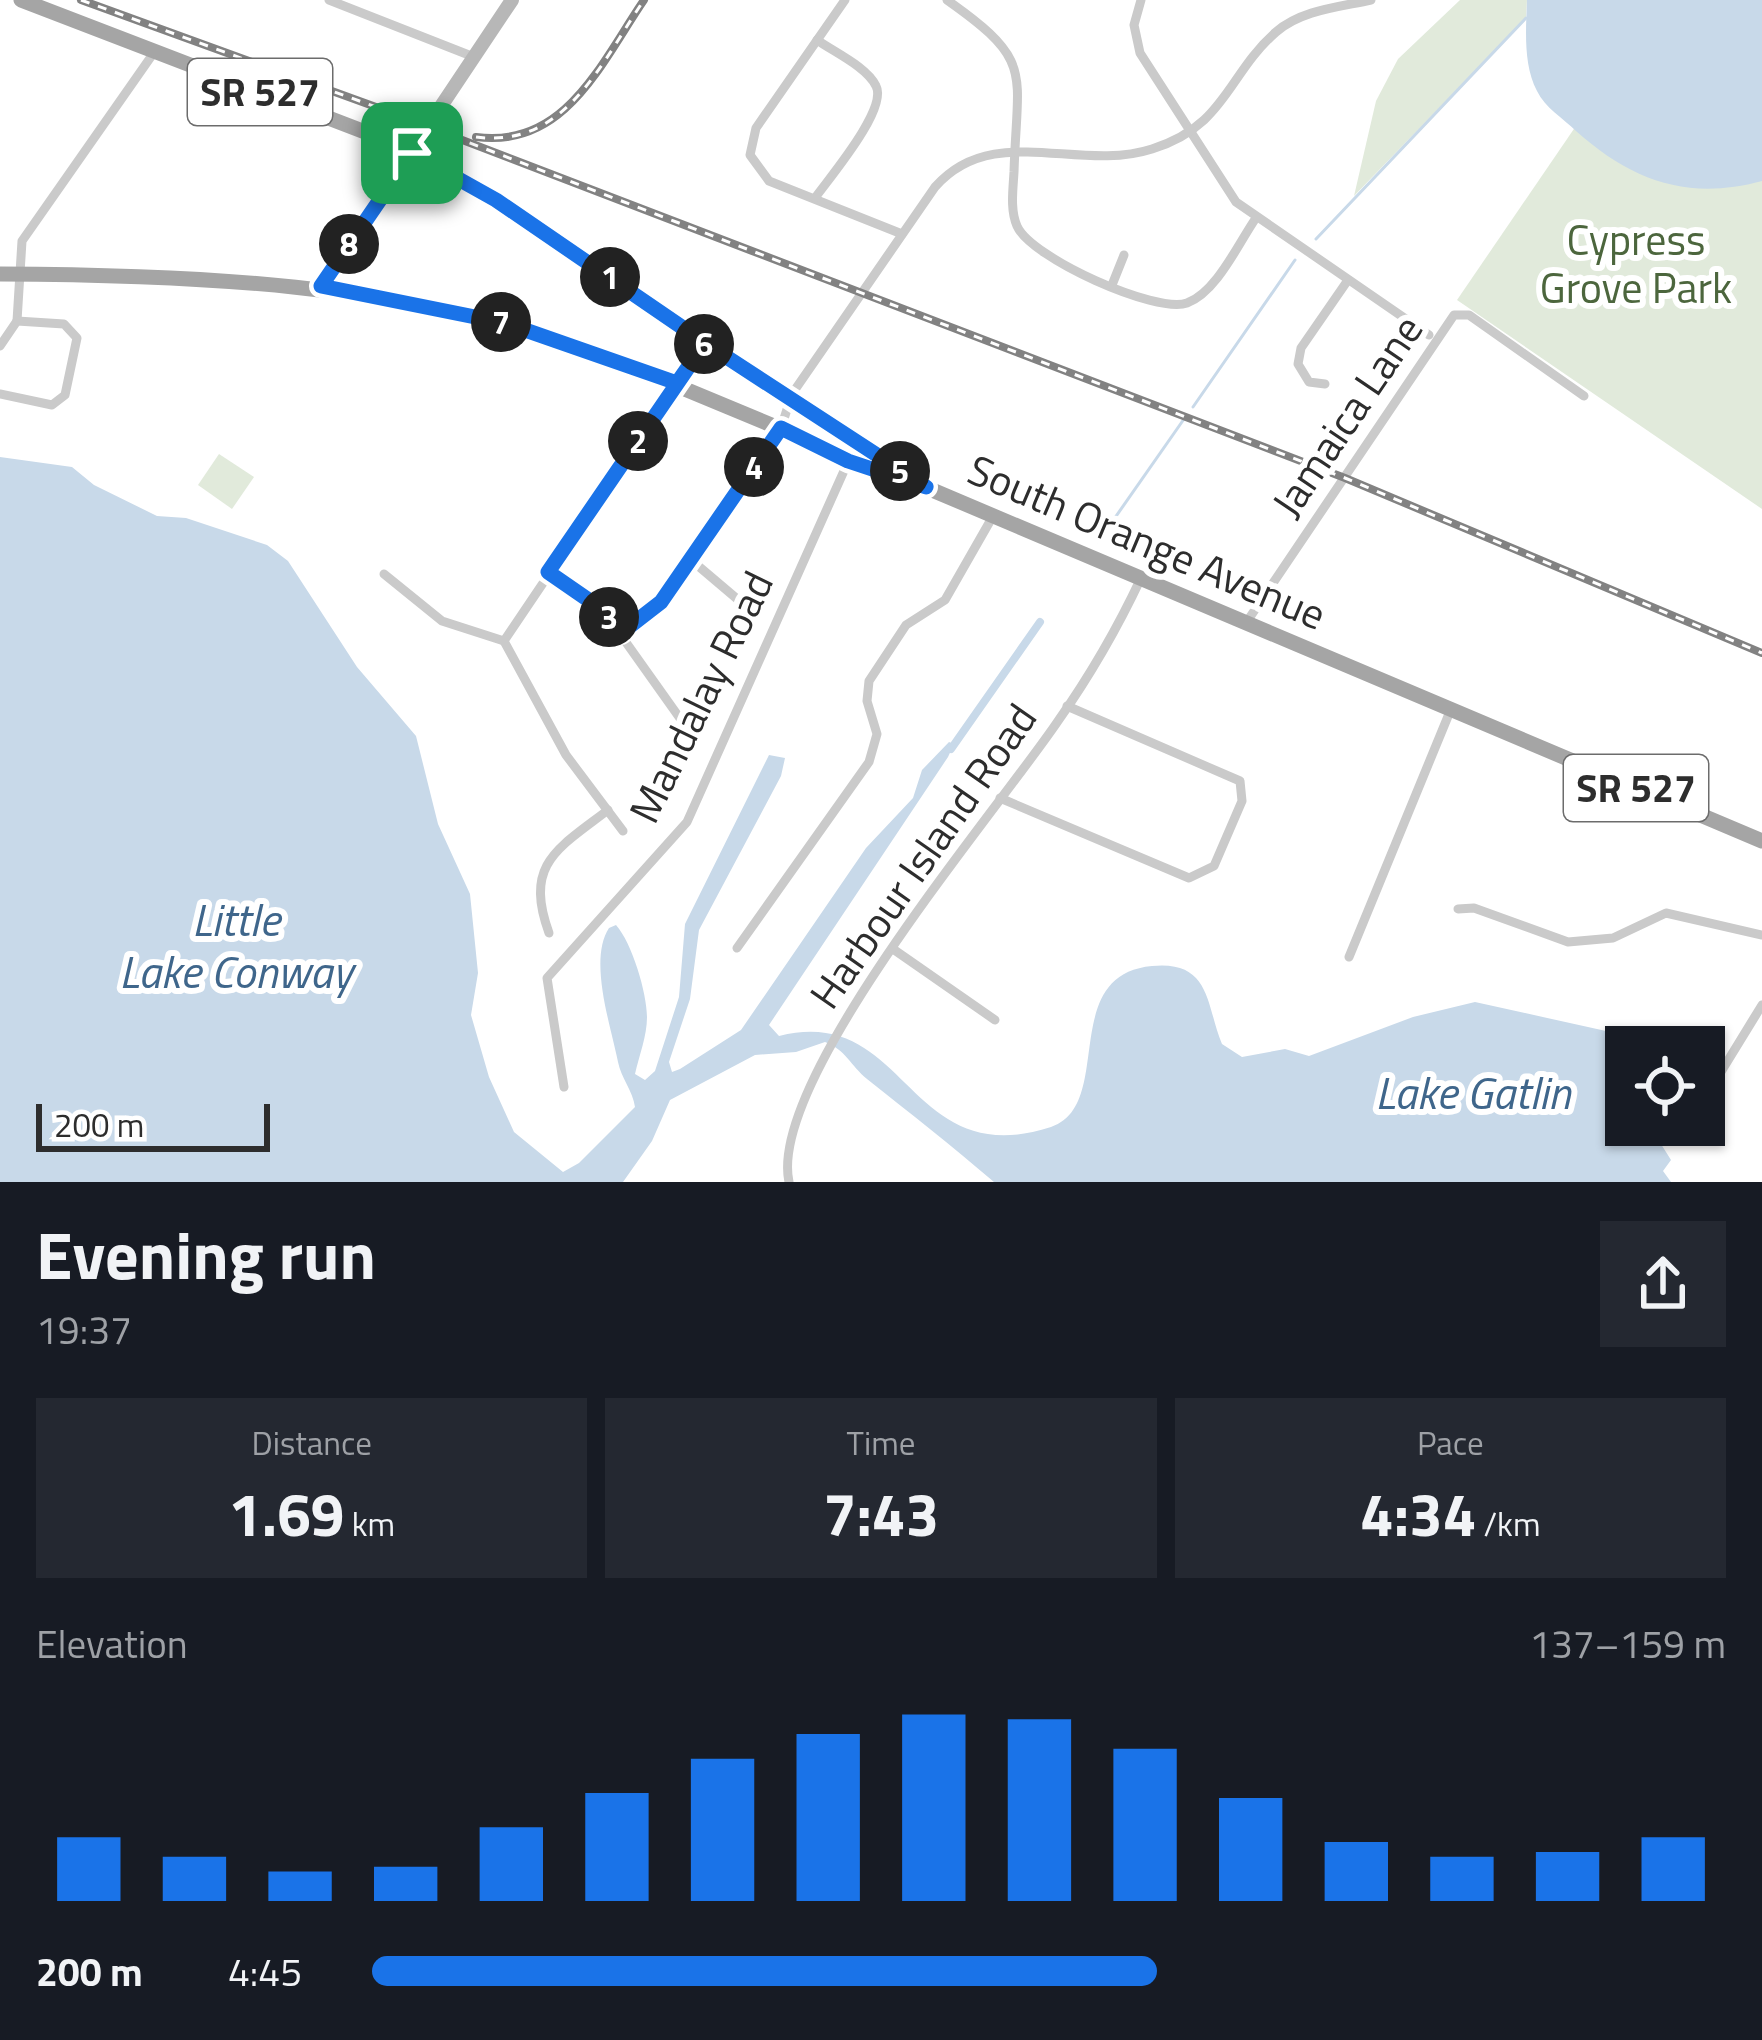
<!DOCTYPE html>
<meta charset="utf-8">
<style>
body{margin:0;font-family:"Titillium Web",sans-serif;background:#242831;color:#f1f3f6;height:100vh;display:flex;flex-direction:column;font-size:45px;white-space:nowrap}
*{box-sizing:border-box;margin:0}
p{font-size:39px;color:#9ea1a6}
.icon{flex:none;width:66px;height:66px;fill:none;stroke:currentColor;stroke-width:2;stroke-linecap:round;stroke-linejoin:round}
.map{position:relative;height:1182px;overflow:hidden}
.sheet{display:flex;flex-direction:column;background:#171b24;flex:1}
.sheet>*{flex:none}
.tools{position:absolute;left:1605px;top:1026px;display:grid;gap:24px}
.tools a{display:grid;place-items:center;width:120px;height:120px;border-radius:0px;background:#171b24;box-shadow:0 3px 9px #0004;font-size:60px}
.scale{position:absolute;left:36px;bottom:30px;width:234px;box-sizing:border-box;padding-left:12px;border:6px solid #2d2d2d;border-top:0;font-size:33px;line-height:42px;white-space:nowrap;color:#2d2d2d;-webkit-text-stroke:9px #fff;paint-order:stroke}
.pin{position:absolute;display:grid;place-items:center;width:102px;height:102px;color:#fff;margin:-51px;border-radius:24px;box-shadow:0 6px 18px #0006}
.km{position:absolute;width:60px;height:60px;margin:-30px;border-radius:50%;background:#222;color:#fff;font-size:33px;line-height:60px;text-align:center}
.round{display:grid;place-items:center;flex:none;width:126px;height:126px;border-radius:0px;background:#242831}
.overview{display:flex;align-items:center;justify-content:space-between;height:204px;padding:0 36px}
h1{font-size:66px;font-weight:700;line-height:90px}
.figures{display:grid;grid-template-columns:repeat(3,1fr);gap:18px;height:204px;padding:12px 36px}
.figures div{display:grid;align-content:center;border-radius:0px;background:#242831;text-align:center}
.figures b{font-size:60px;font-weight:700}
.figures small{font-size:33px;font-weight:400}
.figures p{font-size:33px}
.chart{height:336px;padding:24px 36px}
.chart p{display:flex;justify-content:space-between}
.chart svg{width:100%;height:216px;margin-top:12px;stroke:#1a73e8;stroke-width:6}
ul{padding:0 36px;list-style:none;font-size:39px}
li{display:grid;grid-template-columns:192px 144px 1fr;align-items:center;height:90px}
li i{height:30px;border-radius:15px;background:#1a73e8}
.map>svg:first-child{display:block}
.green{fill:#e1eadb}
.water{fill:#c8d9e9}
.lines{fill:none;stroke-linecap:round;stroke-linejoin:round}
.stream{stroke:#c8d9e9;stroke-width:3}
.canal{stroke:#c8d9e9;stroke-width:8}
.street{stroke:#cacaca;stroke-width:9}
.secondary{stroke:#b7b7b7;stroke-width:14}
.primary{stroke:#a5a5a5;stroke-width:15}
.rail-casing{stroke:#828282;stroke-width:8}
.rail{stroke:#fff;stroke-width:3;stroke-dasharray:9;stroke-linecap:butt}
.route-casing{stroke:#fff;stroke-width:24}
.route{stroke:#1a73e8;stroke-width:15}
.labels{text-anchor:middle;stroke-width:12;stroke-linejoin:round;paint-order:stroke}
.shield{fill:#fff;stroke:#6c6c6c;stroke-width:3}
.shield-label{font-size:39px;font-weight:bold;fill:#2d2d2d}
.park-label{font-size:42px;fill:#4c663d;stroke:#fff}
.street-label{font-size:42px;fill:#2d2d2d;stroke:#fff}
.water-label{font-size:45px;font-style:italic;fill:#3f668b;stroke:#fff}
</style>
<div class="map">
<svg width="1762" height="1182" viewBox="0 0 1762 1182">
<rect width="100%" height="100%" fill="#fff"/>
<g class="green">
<polygon points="1460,0 1527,0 1526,18 1354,196 1376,101 1398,59"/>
<polygon points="1662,0 1762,0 1762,509 1457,300"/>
<polygon points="219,454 254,477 232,509 198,485"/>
</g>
<g class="water">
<path d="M1527,0H1762V181C1688,201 1632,181 1576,131C1563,118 1545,108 1537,91C1523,64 1526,30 1527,0Z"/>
<path d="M0,457L72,467L94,485L157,516L186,518L267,545L288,561L357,667L416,736L438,824L470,894L478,973L471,1015L489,1077L514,1132L563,1172L579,1163L635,1107C633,1091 621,1078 618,1062C611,1026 588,960 609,928L616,925C632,943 647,993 647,1017C647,1036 639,1056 635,1074L645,1080L655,1071L679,997L685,924L769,755L785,758L781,776L699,930L690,999L669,1062L672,1072L680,1069L741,1030L866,848L913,798L922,770L949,742L954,744L948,757L769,1025L779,1036C908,1003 906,1174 1051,1127C1116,1105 1057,975 1152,966C1212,960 1206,1007 1222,1044L1242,1057L1285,1049L1309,1056L1413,1017L1475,1002L1606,1031C1630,1056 1626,1092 1626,1125H1649L1671,1160L1663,1171L1671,1182H994C952,1146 910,1113 867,1079C851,1066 845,1049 825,1042L796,1052L755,1055L670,1100L652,1141L623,1182H0Z"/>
</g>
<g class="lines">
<g class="stream">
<polyline points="1316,239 1526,18"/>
<polyline points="1193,407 1295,260"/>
<polyline points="1098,542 1184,419"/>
</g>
<polyline class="canal" points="951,749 1040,622"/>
<g class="street">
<polyline points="329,0 474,57"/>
<polyline points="845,0 756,128 750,155 769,181 902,234"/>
<path d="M947,0C1035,62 1017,70 1014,172C1013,190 1010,210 1017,226C1031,258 1156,314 1187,303C1217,292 1239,242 1256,218"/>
<polyline points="1141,0 1134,25 1140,53 1236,202 1429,335"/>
<path d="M815,198C830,177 888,109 876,86C867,67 834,52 817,40"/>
<polyline points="1112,285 1124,255"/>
<polyline points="17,321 22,241 155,51"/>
<polyline points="0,346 17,321"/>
<polyline points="1325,384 1309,382 1298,364 1301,348 1348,280"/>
<polyline points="0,394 52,405 65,395 77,338 64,324 17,321"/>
<polyline points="690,559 749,609"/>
<polyline points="548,572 603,610 684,724"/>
<polyline points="384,574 442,621 504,641"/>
<polyline points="1246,623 1454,315 1469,315 1584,396"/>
<path d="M621,633L661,602L781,428L792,394L935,187C993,121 1078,173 1152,149C1226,126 1227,75 1276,32C1301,10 1339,7 1371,0"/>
<polyline points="1000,798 1189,878 1214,866 1242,801 1240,781 1067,706"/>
<polyline points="623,831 566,755 504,641 705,343"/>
<polyline points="1458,909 1474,908 1568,942 1613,938 1666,913 1762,935"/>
<path d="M549,933C524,864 557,849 608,810"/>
<polyline points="737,948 869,762 877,734 867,701 869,681 906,625 945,600 993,516"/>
<polyline points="893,949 995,1020"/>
<polyline points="1349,957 1451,709"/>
<polyline points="1716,1080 1762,1005"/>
<polyline points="564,1087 547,978 687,822 856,444"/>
<path d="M789,1182C767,1080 998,810 1058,721C1089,677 1118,627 1141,578"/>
</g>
<polyline class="secondary" points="321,286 512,0"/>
<g class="primary">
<polyline points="21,0 365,132 439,167 925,487 1762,841"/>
<path d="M0,274C206,275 387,284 585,347"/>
<polyline points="586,348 899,478"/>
</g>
<g class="rail-casing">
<g id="rail">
<polyline points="81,0 376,107 1345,478 1762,653"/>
<path d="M476,137C565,149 601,63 644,0"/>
</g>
</g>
<use href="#rail" class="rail"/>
</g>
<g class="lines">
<g class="route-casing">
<polyline id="route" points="412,153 496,200 705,343 548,572 603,610 621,633 661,602 781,428 848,461 926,487 705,343 677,383 505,323 321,286 412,153"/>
</g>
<use href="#route" class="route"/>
</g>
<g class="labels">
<g class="shield">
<rect x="188" y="59" width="144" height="66" rx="9"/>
<rect x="1564" y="755" width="144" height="66" rx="9"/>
</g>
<g class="shield-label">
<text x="260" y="106">SR 527</text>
<text x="1636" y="802">SR 527</text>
</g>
<g class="park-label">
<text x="1636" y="255">Cypress<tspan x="1636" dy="48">Grove Park</tspan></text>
</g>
<g class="street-label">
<text transform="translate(1347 416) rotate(-56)" y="15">Jamaica Lane</text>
<text transform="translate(1147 542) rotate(23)" y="15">South Orange Avenue</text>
<text transform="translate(701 697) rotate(-64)" y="15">Mandalay Road</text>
<text transform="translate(923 856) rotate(-55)" y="15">Harbour Island Road</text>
</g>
<g class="water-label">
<text x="236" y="936">Little<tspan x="236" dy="52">Lake Conway</tspan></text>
<text x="1473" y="1109">Lake Gatlin</text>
</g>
</g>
</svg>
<div class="tools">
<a><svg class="icon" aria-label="locate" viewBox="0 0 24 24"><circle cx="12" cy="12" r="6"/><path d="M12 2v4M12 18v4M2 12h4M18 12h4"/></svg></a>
</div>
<div class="scale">200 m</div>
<div class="pin" style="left:412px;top:153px;background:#1e9e55"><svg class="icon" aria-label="arrive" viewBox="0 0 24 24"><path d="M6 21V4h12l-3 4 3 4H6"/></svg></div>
<b class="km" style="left:610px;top:277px">1</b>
<b class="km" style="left:638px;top:441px">2</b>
<b class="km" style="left:609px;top:617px">3</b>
<b class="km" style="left:754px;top:467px">4</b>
<b class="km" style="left:900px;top:471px">5</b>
<b class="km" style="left:704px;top:344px">6</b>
<b class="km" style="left:501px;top:322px">7</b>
<b class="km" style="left:349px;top:244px">8</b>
</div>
<section class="sheet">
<div class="overview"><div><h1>Evening run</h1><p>19:37</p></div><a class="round"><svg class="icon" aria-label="share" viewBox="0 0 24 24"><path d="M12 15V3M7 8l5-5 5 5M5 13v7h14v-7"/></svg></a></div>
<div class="figures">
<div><p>Distance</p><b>1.69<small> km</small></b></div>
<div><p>Time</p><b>7:43</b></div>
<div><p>Pace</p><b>4:34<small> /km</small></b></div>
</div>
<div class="chart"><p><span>Elevation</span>137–159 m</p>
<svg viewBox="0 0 160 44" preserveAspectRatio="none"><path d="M5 44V31M15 44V35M25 44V38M35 44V37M45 44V29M55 44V22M65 44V15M75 44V10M85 44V6M95 44V7M105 44V13M115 44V23M125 44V32M135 44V35M145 44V34M155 44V31"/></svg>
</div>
<ul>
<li><b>200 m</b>4:45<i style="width:58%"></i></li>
</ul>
</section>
